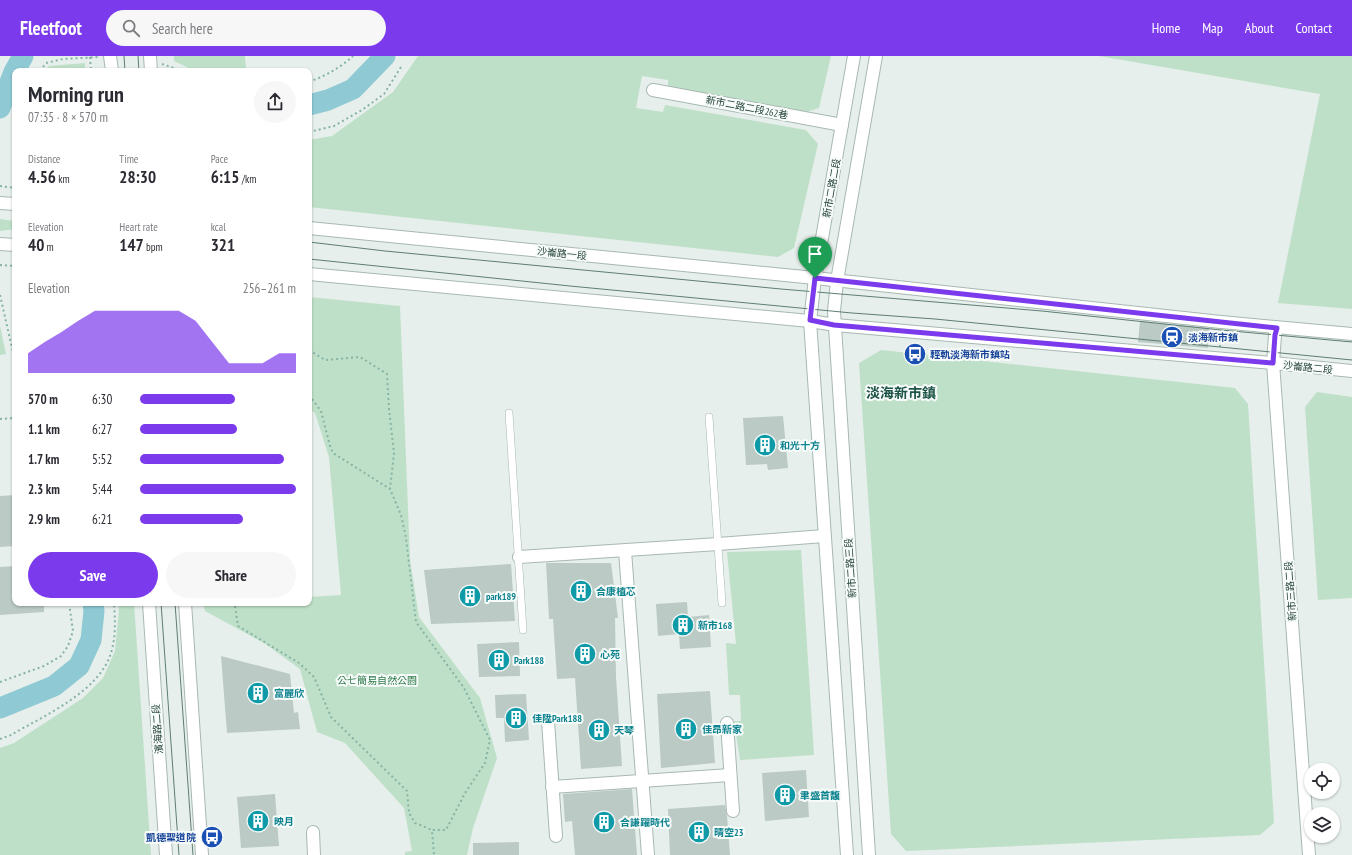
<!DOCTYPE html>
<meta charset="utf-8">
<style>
body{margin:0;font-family:"PT Sans Narrow","Noto Sans TC",sans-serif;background:#f7f7f7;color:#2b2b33;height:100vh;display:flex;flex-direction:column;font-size:15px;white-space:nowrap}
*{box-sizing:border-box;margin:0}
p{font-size:13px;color:#7c7c81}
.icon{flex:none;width:22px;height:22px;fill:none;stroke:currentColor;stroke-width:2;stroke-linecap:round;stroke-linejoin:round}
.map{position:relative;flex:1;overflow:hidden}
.side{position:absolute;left:12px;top:12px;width:300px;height:538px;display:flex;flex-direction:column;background:#fff;border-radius:8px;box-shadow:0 1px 3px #0004}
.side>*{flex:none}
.buttons{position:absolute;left:1304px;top:707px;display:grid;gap:8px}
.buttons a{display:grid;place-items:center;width:36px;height:36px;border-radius:50%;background:#fff;box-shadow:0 1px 3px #0004;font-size:20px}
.pin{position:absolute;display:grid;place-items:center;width:34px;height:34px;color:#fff;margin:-41px -17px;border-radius:50% 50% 50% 0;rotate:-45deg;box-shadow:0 0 4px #0007}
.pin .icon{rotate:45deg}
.round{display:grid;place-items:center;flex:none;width:42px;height:42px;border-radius:21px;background:#f7f7f7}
.summary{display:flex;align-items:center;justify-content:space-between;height:68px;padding:0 16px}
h1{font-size:22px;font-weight:700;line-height:30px}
.figures{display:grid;grid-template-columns:repeat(3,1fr);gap:6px;height:68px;padding:4px 16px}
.figures div{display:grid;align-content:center}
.figures b{font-size:17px;font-weight:700}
.figures small{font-size:11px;font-weight:400}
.figures p{font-size:11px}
.chart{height:112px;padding:8px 16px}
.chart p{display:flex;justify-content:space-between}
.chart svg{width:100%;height:72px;margin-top:4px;fill:#7c3aed;opacity:.7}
.action{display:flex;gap:8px;margin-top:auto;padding:8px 16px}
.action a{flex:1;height:46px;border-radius:24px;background:#7c3aed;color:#fff;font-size:16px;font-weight:700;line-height:46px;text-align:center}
.action a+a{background:#f7f7f7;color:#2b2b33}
ul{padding:0 16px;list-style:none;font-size:13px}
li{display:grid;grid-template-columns:64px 48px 1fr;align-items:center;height:30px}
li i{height:10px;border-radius:5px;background:#7c3aed}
header{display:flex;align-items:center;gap:24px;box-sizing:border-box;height:56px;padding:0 20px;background:#7c3aed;color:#fff}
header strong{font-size:19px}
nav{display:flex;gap:22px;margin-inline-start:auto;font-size:14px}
.search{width:280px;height:36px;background:#f7f7f7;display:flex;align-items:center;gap:10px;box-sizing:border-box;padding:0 14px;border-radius:22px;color:#7c7c81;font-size:15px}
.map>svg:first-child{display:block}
.green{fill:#bfe0c8}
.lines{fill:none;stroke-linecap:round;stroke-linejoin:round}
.river{stroke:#8ec9d4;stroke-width:21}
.building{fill:#bbcac4}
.service-casing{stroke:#a8b8b2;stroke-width:8}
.minor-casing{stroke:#a8b8b2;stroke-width:14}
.tertiary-casing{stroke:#a8b8b2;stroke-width:14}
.path{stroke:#86b3a5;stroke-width:2;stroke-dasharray:2 3;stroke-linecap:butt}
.service{stroke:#fff;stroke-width:7}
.minor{stroke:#fff;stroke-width:12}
.tertiary{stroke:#fff;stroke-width:12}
.tram{stroke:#5f7d75;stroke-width:1}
.route-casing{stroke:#fff;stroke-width:8}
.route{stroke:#7c3aed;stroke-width:5}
.labels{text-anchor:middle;stroke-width:4;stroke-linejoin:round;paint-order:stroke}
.street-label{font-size:10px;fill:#24423a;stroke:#f7fbf9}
.transit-label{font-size:10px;font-weight:bold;fill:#164399;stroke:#f7fbf9;text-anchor:start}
.culture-label{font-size:10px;font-weight:bold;fill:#0d838f;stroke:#f7fbf9;text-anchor:start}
.park-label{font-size:10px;fill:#2d7a4b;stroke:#f7fbf9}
.district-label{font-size:14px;font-weight:bold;fill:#1f5548;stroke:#f7fbf9}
</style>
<header>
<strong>Fleetfoot</strong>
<div class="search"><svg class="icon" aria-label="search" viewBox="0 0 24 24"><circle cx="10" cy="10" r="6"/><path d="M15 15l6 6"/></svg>Search here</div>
<nav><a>Home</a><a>Map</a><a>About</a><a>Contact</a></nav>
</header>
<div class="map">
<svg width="1352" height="799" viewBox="0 0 1352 799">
<rect width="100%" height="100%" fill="#e6efeb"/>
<g class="green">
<polygon points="174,0 245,0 246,15 195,15 174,5"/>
<polygon points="418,0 831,0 819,52 806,56 668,31 668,24 642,20 636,52 663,56 665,49 806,74 818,88 794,192 778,201 309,151 309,84 332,80 393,36"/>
<polygon points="1099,0 1352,0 1352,253 1278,247 1320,38"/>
<polygon points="85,7 85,15 45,15 49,10"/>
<polygon points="0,163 15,165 15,173 0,175"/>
<polygon points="309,241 400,250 410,504 419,561 480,642 497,702 473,772 467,799 405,799 405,796 412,795 404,752 345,687 317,676 300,613 264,587 205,555 203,547 309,547 309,541 341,539 329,401 315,357 309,353"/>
<polygon points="0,270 6,298 0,299"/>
<polygon points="881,294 1235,332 1248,348 1274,767 1260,779 906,795 891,778 859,307"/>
<polygon points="1317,336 1352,341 1352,542 1318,544 1305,351"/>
<polygon points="801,494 814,699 740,704 734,665 741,665 740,639 729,639 726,587 736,588 727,496"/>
<polygon points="118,547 134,547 151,799 0,799 0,692 14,687 83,642 103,622 115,595 119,553"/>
</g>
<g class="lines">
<g class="river">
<polyline points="309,49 328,44 353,33 385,0"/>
<polyline points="0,52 14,16 23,0"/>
<polyline points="0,652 54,630 79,610 91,584 94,555 93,547"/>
</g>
</g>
<g class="building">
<polygon points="1140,265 1209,272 1208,292 1138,286"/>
<polygon points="783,360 788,412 768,414 767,408 746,409 743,362"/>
<polygon points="15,439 15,490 0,491 0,440"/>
<polygon points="546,507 611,507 618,562 615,562 616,621 622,710 581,713 575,622 557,623 553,563 549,563"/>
<polygon points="511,508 515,565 431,568 424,514"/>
<polygon points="15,510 15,547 44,547 44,556 0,559 0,511"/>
<polygon points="687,546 688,561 709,559 711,591 680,593 679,578 658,580 656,548"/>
<polygon points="519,586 520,620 479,621 477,588"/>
<polygon points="221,600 290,618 294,657 298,656 300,673 227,677"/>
<polygon points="710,635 715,707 661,712 657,638"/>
<polygon points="526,638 529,684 505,686 504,662 496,662 495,639"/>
<polygon points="806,714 809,761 765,765 762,717"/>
<polygon points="632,733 637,799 575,799 572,765 565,766 563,738"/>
<polygon points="275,738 279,790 241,792 237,741"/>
<polygon points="725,749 727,760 730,799 670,799 668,753"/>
<polygon points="519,786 519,799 473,799 473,787"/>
</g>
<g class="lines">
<g class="service-casing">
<g id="service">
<polyline points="509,357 523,574"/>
<polyline points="709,361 722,547"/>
</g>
</g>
<g class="minor-casing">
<g id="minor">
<polyline points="653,34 842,69"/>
<polyline points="1277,272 1275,279 1273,307 1309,799"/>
<polyline points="625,495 648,799"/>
<polyline points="519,501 718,488 824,480"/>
<polyline points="548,665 556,780"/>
<polyline points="727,667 733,755"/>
<polyline points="552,731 730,719"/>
<polyline points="313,776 314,799"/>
</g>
</g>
<g class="tertiary-casing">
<g id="tertiary">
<polyline points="110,0 112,15"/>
<polyline points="150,0 151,15"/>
<polyline points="0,147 15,148"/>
<polyline points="309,172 815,222 1221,266 1352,278"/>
<polyline points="0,188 15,189"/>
<polyline points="309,218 810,265 835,269 1273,307 1352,315"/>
<polyline points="149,547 166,799"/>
<polyline points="185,547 202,799"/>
<polyline points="847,799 810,265 815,222 854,0"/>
<polyline points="869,799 834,255 837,225 876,0"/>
</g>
</g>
<g class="path">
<polyline points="90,1 91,15"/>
<polyline points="162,8 182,15"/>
<polyline points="40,15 46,7 63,3 99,1"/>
<path d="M309,26C325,20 340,12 353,0"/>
<polyline points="309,76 334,70 362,54 384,38 401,11"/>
<polyline points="0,130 15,132"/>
<polyline points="0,209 15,210"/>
<polyline points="0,239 15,305"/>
<polyline points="1209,281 1220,282"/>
<polyline points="1220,291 1220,277"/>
<polyline points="309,294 325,304 360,301 387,318 389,353 394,397 390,433 401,459 406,482 416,566 464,632 490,684 485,707 465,737 446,774 432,774 434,799"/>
<polyline points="309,339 321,355 330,390 333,397 390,433"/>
<polyline points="0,363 15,362"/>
<polyline points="235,550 238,570 299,607 314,621 331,661 407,735 409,757 415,767 432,774"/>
<polyline points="0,626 44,610 61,600 68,590 73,575 69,547"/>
<path d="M0,683L11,679C45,659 103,634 112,593C116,578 115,563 114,547"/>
</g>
<use href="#service" class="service"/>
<use href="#minor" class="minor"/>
<use href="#tertiary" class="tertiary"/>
<g class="tram">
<polyline points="124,0 125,15"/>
<polyline points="138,0 139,15"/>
<polyline points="309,186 385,195 781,233 1042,255 1221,274 1352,286"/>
<polyline points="309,203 570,230 852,257 935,263 1352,304"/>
<polyline points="161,547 179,799"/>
<polyline points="175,547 193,799"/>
</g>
</g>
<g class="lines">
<g class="route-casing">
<polygon id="route" points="815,222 1277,272 1275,279 1273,307 834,269 810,264"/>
</g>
<use href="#route" class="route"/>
</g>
<defs>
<g id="station-disc" transform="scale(1.15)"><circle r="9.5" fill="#1a4fb4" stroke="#f7fbf9"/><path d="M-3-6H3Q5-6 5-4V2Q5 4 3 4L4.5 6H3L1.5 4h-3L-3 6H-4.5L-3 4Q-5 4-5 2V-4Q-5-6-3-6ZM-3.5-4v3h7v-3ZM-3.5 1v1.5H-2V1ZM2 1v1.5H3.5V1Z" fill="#fff"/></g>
<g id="bus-disc" transform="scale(1.15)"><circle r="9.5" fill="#1a4fb4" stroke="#f7fbf9"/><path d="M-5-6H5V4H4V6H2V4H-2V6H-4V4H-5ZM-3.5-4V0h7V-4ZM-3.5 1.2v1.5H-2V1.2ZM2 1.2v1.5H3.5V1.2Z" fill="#fff"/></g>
<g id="building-disc" transform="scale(1.15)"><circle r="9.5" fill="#0f9aa8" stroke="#f7fbf9"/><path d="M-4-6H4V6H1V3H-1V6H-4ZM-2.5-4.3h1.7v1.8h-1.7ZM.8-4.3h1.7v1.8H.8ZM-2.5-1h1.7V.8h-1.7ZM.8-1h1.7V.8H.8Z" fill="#fff"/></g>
</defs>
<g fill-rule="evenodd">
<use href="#station-disc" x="1172" y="281"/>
<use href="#bus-disc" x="915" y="298"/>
<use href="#building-disc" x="765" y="389"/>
<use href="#building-disc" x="581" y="535"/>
<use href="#building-disc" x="470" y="540"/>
<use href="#building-disc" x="683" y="569"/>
<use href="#building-disc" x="585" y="598"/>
<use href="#building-disc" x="499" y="604"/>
<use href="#building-disc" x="258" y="637"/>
<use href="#building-disc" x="516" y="662"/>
<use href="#building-disc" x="686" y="673"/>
<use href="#building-disc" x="599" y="674"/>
<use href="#building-disc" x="785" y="739"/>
<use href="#building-disc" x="258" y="765"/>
<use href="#building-disc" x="604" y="766"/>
<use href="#building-disc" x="699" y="776"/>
<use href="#bus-disc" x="212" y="781"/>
</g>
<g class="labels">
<g class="street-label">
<text transform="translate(747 51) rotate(11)" y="4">新市二路二段262巷</text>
<text transform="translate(831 132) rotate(-80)" y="4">新市二路二段</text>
<text transform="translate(562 197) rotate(6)" y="4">沙崙路一段</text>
<text transform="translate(1308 311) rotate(6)" y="4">沙崙路二段</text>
<text transform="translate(850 512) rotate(-94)" y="4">新市二路三段</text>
<text transform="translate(1290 535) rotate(-94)" y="4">新市三路二段</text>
<text transform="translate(157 673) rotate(-94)" y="4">濱海路二段</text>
</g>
<g class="transit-label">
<text x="1188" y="285">淡海新市鎮</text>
<text x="930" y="302">輕軌淡海新市鎮站</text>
<text x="196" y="785" text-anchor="end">凱德聖道院</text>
</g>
<g class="culture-label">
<text x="780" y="393">和光十方</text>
<text x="596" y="539">合康植芯</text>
<text x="486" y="544">park189</text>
<text x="698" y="573">新市168</text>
<text x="600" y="602">心苑</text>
<text x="514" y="608">Park188</text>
<text x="274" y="641">富麗欣</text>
<text x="532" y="666">佳陞Park188</text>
<text x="702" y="677">佳昂新家</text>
<text x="614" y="678">天琴</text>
<text x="800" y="743">聿盛首馥</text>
<text x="274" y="769">映月</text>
<text x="620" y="770">合謙躍時代</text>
<text x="714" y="780">晴空23</text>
</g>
<g class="park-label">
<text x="377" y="628">公七簡易自然公園</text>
</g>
<g class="district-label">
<text x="901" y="342">淡海新市鎮</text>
</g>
</g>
</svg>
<div class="buttons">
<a><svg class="icon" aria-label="locate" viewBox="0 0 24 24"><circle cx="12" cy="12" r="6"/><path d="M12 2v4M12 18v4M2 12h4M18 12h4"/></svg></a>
<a><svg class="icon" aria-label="layers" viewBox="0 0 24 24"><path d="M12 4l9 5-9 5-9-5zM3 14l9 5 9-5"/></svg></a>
</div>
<div class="pin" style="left:815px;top:222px;background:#1e9e55"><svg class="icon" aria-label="arrive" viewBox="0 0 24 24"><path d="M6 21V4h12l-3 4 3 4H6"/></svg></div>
<section class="side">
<div class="summary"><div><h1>Morning run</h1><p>07:35 · 8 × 570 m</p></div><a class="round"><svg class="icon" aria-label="share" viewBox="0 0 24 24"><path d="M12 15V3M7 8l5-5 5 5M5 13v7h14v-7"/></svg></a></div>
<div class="figures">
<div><p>Distance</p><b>4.56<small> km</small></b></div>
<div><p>Time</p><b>28:30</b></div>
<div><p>Pace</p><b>6:15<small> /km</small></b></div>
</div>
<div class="figures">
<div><p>Elevation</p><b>40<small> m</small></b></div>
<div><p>Heart rate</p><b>147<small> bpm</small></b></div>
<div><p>kcal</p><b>321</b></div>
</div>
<div class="chart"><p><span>Elevation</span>256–261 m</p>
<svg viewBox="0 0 160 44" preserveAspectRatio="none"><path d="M0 44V32L10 25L20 19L30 12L40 6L50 6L60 6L70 6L80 6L90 6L100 12L110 25L120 38L130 38L140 38L150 32L160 32V44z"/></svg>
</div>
<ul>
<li><b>570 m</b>6:30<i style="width:61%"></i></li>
<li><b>1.1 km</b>6:27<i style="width:62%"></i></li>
<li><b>1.7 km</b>5:52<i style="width:92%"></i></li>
<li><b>2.3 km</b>5:44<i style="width:100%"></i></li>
<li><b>2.9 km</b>6:21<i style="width:66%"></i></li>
</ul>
<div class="action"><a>Save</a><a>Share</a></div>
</section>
</div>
